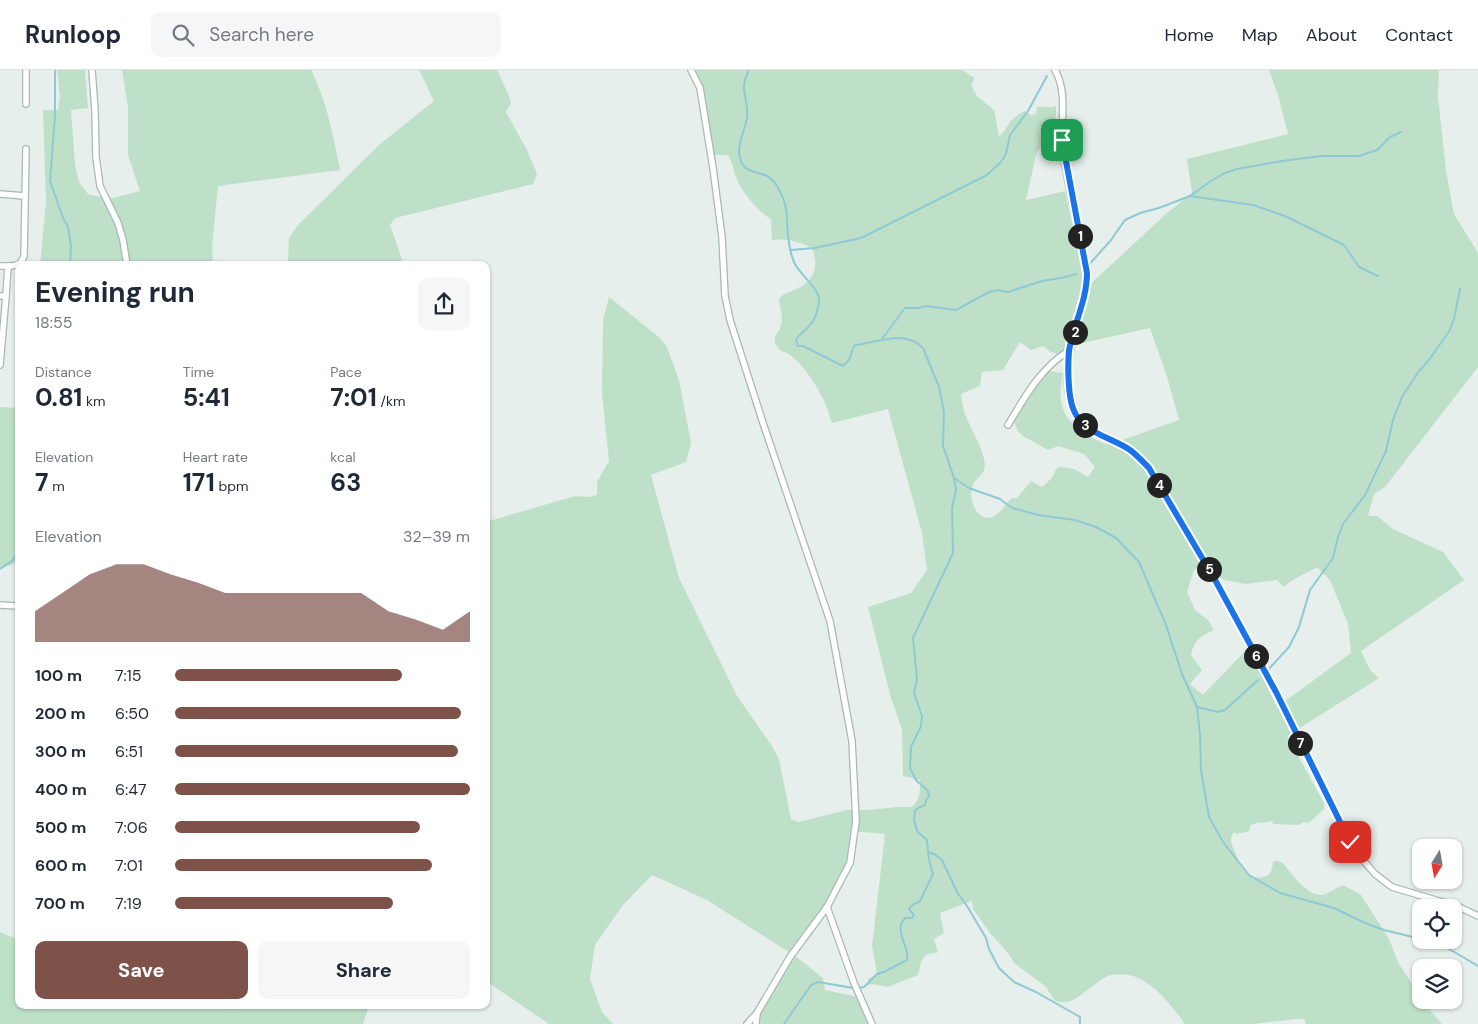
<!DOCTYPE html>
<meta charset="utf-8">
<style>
body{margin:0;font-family:"DM Sans",sans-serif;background:#f6f6f7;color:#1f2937;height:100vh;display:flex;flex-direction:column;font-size:19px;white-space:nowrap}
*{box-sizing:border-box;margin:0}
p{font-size:16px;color:#747a83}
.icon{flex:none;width:28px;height:28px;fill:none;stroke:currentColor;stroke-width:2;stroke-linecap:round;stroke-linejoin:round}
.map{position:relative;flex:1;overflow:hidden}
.side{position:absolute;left:15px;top:191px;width:475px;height:748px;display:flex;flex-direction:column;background:#fff;border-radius:10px;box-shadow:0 1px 4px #0004}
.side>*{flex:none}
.needle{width:32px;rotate:191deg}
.tools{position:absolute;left:1412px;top:769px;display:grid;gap:10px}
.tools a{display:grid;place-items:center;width:50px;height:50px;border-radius:10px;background:#fff;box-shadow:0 1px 4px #0004;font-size:25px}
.pin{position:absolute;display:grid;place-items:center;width:42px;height:42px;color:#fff;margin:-21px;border-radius:10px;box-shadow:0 2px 8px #0006}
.km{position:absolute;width:25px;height:25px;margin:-12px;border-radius:50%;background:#222;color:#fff;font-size:14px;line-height:25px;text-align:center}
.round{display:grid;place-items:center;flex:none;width:52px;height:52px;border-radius:10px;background:#f6f6f7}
.overview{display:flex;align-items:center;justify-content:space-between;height:85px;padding:0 20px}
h1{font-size:28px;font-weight:700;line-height:38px}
.metrics{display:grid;grid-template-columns:repeat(3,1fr);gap:8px;height:85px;padding:5px 20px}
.metrics div{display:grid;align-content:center}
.metrics b{font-size:25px;font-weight:700}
.metrics small{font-size:14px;font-weight:400}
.metrics p{font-size:14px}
.chart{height:140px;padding:10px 20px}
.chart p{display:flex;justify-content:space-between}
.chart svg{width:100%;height:90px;margin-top:5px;fill:#7f5249;opacity:.7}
.cta{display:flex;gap:10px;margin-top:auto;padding:10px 20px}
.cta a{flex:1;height:58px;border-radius:10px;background:#7f5249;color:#fff;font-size:20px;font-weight:700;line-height:58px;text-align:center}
.cta a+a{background:#f6f6f7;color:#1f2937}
ul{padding:0 20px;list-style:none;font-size:16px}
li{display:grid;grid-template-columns:80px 60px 1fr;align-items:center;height:38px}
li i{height:12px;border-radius:6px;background:#7f5249}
header{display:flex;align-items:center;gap:30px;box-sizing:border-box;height:70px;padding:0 25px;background:#fff;border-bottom:1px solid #e0e1e3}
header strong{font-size:24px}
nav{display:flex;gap:28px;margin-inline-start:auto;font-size:18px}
.search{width:350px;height:45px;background:#f6f6f7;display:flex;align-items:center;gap:12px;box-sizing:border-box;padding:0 18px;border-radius:10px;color:#747a83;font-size:19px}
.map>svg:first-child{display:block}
.green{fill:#bfe0c8;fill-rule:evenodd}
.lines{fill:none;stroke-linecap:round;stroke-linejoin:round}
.stream{stroke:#8ec9d4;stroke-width:2}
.street-casing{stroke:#a8b8b2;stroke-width:8}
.street{stroke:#fff;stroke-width:5.5}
.route-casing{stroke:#fff;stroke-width:10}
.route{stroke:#1a73e8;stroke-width:6}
</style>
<header>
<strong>Runloop</strong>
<div class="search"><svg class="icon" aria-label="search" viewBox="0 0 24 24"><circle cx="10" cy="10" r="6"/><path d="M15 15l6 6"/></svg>Search here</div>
<nav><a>Home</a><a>Map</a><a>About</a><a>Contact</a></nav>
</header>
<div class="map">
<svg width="1478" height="954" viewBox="0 0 1478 954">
<rect width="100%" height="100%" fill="#e6efeb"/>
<g class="green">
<path d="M57,0H85L88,38L71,40L75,95L79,112L88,124L109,129L140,121L128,85V37L122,0H311C327,32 333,64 340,100L218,116L212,177L213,195H40L46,132L43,40H58L60,27Z"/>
<polygon points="419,0 497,0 509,26 511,33 506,42 527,80 537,104 533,114 395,148 390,155 404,195 288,195 289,168 297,156 379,75 434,31"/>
<path d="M692,0H962L975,8L972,13V17L977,26L994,40L999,66C1005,62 1006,57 1010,52C1014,47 1019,44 1025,41L1031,45L1036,44L1037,37C1044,36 1049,38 1056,36V50L1036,85L1026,130L1065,121L1081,192L1085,219L1167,143L1192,123L1187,89L1288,64L1278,25L1269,0H1439L1438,27L1446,101L1454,144L1478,183V297L1385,417L1374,424L1368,446H1377L1393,459L1443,482L1464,510L1361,581L1370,600L1379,608L1287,666L1324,733V739L1309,753L1304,752L1298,755L1273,754L1272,751L1261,753L1260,752L1251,755L1249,761L1237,764L1234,762C1228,770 1232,775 1236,784C1241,796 1247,811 1263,807C1267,806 1268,806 1270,803C1272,800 1272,795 1274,791H1278L1283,793C1291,803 1307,826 1322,825C1326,825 1338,817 1343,815L1361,825L1389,869L1398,892L1421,928V930L1442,954H1306L1304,949H1297L1253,954H1184L1182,949C1163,927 1145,899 1111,905C1103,907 1093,916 1086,921C1074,930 1071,934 1055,931L1045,916L1014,893L1008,883L990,863L973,839L972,831L940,843L944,863L934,869L938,882L926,885L921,892L918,905L888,917L872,914L868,915V909L877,904L872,876L885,764L852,761C850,772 849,783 846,793C838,823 807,856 789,882L707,830L652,805L623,835L595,875L590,909L602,942L613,954H549L486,911V452L575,426L588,427L597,425V412L609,391L602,323L603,250L609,227L660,268L667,277L679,310L691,373L686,392L651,405L679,508L737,626L772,676L779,689L791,749L798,752L847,740H869L897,737H912C921,728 920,721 920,710L903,706L902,660L891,628L868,537L911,523L927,500L922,463L888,339L832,353C829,345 827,335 822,327C816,314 796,283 781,281L775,274V266C786,253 781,244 779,229C783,223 790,222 797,219C815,210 819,196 812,178C798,171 787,168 772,170L771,149C758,142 741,121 736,107C733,100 733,93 728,85H712L702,18ZM1150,258L1168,310L1179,350L1108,375C1091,368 1070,357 1063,339C1059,328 1061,314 1063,303L1049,301L1016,342L1015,354L1018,361L1023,366L1048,380L1058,376L1084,384L1095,397L1088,407L1074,399L1059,397L1055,401L1052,408L1042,417L1031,411L1017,428H1012C1002,437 994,456 979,444C972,437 969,425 973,415C977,405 988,405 984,389C978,364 963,352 961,324L980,316L982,302L1003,300L1020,272L1031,280L1043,276L1051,282L1066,287L1069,276ZM1199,497L1225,510L1245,514L1277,510L1284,517C1293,508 1306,504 1317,497L1330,510L1348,554L1351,583L1277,637L1248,578L1203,625L1190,614L1202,600L1191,585C1195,569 1199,567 1214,560L1208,550L1195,540L1187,522L1194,500Z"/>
<polygon points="0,337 19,338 19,491 9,496 0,497"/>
<polygon points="0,862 19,870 19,935 369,935 363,954 0,954"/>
<polygon points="794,885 823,908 825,920 863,928 870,954 750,954"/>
</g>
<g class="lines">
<g class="stream">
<polyline points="55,0 55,46 50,111 63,148 68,157 71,176 70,195"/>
<path d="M749,0C738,21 749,28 747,47C745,63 733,79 743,95C749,103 759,102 767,106C775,110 781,123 784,131C787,138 787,145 787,153C788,166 789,182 795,194C801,206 820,218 819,232C818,239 815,251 809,256C805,261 800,264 796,269L798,276H803L843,296L849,290L854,276L857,275C879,272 905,259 923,278L939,317L944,342L943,376L954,408L956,420L952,438L953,483L913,568L917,609L914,623L922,646L921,656L911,677L910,698L916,710L928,721L929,726L926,730L925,735L918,738L915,741L914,750L917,761L927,770L929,790L933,804L920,831C916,834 912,833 909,839L914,845L912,848H905L901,854C898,867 910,880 907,890L884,902L877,904L864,917L858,918"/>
<polyline points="1190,126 1253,135 1285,146 1344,175 1359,197 1378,206"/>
<polyline points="791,180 815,178 861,168 987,105 1001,92 1006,84 1010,65 1028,41 1047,6"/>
<polyline points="1087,197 1111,170 1125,150 1140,143 1159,138 1190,126 1211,111 1225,103 1237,99 1282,91 1322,86 1359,86 1377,80 1390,67 1401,62"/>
<polyline points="882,269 905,238 918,238 926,236 956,240 989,222 997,220 1008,222 1042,211 1061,208 1077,204"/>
<polyline points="954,408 969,418 1000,429 1012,438 1038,445 1075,450 1096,457 1116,468 1139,492 1166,555 1182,604 1197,637 1200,665 1201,700 1209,747 1223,772 1249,805 1280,823 1334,838 1365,853 1384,860 1421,869"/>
<polyline points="0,499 13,490 19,480"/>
<polyline points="1267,601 1289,577 1299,557 1310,520 1333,488 1338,467 1343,454 1365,425 1386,381 1393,350 1402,327 1419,301 1429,290 1450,260 1454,249 1460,219"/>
<polyline points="1197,637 1218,642 1225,640 1258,610"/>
<polyline points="928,782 936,785 942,790 957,822 967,836 986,868 989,879 999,898 1014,912 1036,922 1080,947 1080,954"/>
<polyline points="1429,870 1437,872 1478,896"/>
<polyline points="784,954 811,915 818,912 853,918"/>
</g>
<g class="street-casing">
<g id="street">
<polyline points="92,0 95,41 96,87 100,116 118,153 123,170 127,195"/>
<polyline points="691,0 700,18 713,98 722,167 725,226 730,250 763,353 830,551 852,671 856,751 850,793 827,837 790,887 757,943 747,954"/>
<path d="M1055,0C1069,24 1059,57 1063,83C1069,123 1080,163 1087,203V215C1078,258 1045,329 1092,361C1115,376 1129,375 1149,398L1214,508L1276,623L1331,735L1357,783L1375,804L1392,817L1459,837L1478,846"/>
<polyline points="26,34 26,0"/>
<polyline points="0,124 25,126"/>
<path d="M0,196C11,196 20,198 24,186L26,79"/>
<polyline points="0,226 6,226 0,295"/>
<polyline points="6,226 8,196"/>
<path d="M1008,355C1024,328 1041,297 1070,280"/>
<polyline points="0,535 19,536"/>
<polyline points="827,837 854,913 872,954"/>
<polyline points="756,954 757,943"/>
</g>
</g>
<use href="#street" class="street"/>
</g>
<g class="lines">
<g class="route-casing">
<path id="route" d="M1062,70L1087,203C1087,231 1073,255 1069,281C1068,293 1068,304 1069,316C1070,330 1072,343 1083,354C1097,366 1115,370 1130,380C1137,385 1143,392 1149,398L1214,508L1276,622L1350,772"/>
</g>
<use href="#route" class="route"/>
</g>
</svg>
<div class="tools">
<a><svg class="needle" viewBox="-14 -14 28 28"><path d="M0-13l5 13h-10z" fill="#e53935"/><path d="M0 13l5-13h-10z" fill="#747a83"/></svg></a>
<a><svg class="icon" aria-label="locate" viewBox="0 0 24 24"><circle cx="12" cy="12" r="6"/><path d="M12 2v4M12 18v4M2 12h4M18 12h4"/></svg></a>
<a><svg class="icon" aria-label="layers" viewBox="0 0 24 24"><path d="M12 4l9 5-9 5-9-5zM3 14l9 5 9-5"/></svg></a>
</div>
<div class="pin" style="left:1062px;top:70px;background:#1e9e55"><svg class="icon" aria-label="arrive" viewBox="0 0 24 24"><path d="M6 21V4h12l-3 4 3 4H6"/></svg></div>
<div class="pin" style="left:1350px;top:772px;background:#d93025"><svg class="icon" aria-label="check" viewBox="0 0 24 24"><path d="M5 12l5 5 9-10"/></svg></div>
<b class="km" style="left:1080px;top:166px">1</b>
<b class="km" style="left:1075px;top:262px">2</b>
<b class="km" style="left:1085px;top:355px">3</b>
<b class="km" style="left:1159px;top:415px">4</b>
<b class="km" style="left:1209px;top:499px">5</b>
<b class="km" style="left:1256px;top:586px">6</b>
<b class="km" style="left:1300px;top:673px">7</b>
<section class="side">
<div class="overview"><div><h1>Evening run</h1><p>18:55</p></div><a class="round"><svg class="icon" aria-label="share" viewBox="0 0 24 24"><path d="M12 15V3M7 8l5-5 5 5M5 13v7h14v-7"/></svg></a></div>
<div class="metrics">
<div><p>Distance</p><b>0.81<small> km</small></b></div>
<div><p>Time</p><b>5:41</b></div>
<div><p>Pace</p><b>7:01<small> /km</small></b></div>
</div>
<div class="metrics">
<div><p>Elevation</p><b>7<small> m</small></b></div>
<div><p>Heart rate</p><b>171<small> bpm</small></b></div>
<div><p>kcal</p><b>63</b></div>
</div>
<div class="chart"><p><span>Elevation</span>32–39 m</p>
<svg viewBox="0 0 160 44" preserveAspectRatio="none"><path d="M0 44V29L10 20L20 11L30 6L40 6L50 11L60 15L70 20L80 20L90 20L100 20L110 20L120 20L130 29L140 33L150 38L160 29V44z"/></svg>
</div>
<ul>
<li><b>100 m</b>7:15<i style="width:77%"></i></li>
<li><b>200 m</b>6:50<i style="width:97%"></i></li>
<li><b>300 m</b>6:51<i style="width:96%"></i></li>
<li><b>400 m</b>6:47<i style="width:100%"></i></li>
<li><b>500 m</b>7:06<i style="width:83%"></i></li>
<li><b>600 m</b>7:01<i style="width:87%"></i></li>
<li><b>700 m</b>7:19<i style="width:74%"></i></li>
</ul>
<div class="cta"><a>Save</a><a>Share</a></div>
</section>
</div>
